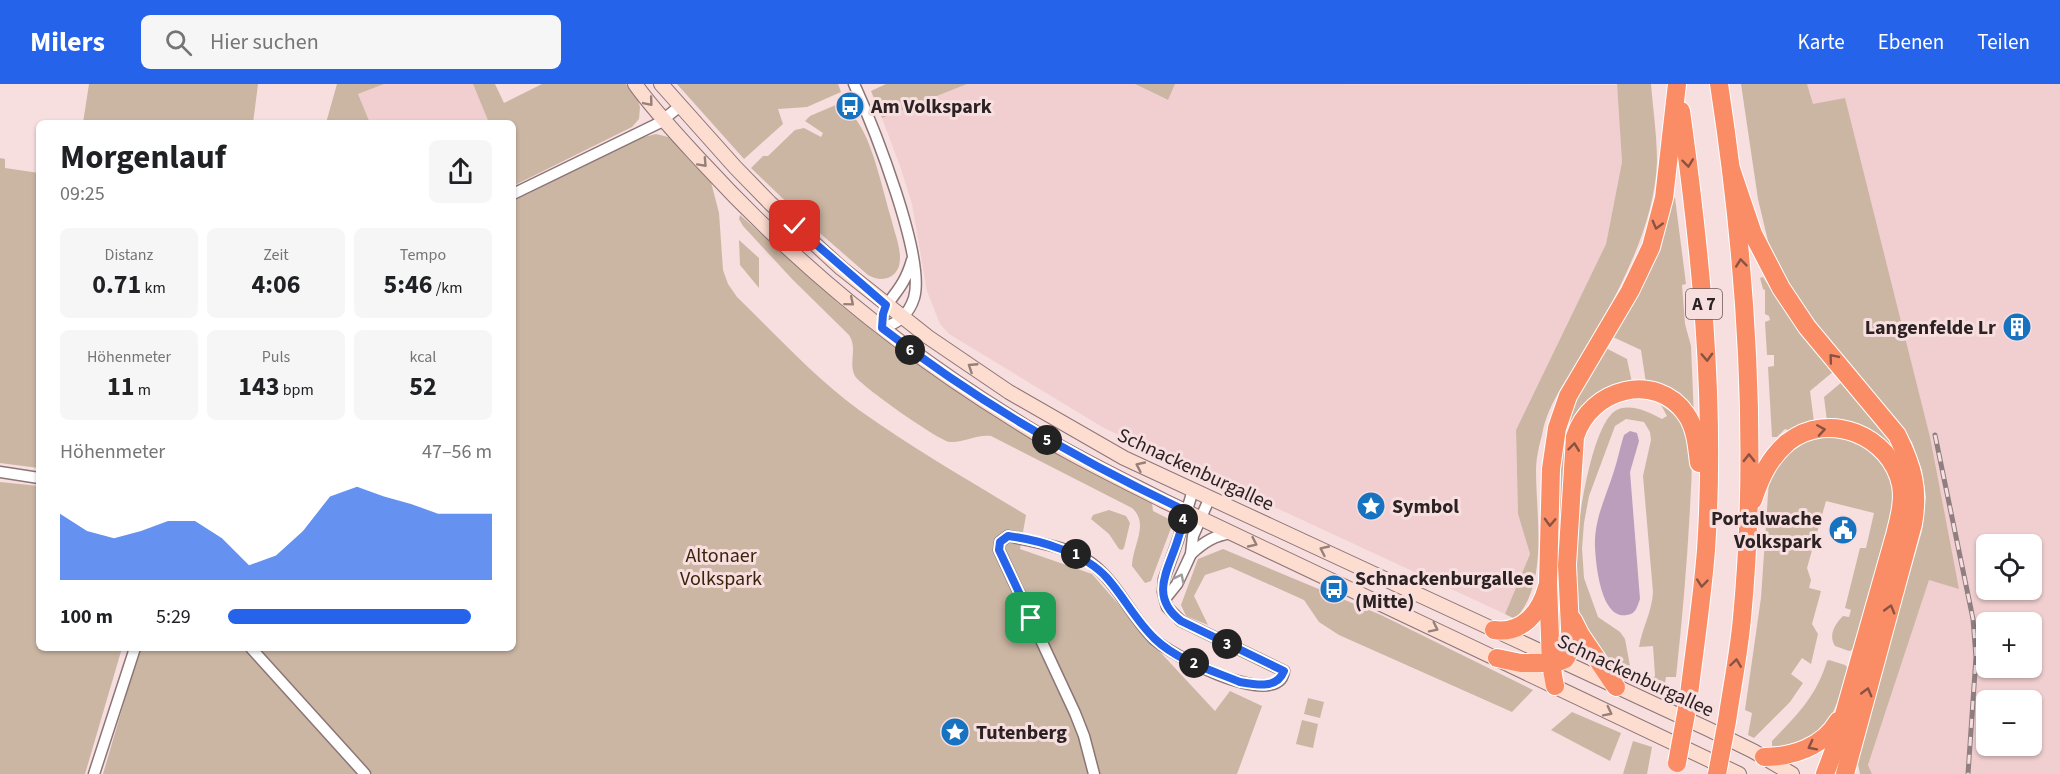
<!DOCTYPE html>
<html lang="de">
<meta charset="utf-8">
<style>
body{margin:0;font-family:"Source Sans 3",sans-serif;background:#f6f6f6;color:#202124;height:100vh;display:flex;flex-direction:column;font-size:22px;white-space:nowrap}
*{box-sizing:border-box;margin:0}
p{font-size:20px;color:#757577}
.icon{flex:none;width:33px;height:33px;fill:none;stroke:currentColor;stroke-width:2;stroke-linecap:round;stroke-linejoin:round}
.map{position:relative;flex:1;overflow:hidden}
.details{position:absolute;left:36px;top:36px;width:480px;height:531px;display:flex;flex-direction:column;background:#fff;border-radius:9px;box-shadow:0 2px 4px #0004}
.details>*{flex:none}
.fabs{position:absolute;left:1976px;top:450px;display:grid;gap:12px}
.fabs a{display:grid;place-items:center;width:66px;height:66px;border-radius:9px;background:#fff;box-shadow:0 2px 4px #0004;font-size:30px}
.pin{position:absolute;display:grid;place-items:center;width:51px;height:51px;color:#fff;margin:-26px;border-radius:12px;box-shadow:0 3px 9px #0006}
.km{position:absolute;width:30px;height:30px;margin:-15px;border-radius:50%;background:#222;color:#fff;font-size:16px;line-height:30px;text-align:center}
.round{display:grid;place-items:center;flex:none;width:63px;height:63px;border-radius:9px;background:#f6f6f6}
.overview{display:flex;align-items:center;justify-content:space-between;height:102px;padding:0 24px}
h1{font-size:33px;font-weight:700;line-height:45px}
.figures{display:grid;grid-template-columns:repeat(3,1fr);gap:9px;height:102px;padding:6px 24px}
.figures div{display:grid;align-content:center;border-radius:9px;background:#f6f6f6;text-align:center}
.figures b{font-size:26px;font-weight:700}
.figures small{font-size:16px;font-weight:400}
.figures p{font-size:16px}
.chart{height:168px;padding:12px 24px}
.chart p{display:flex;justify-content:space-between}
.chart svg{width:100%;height:108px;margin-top:6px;fill:#2563eb;opacity:.7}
ul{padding:0 24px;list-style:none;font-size:20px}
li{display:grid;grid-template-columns:96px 72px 1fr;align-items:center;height:45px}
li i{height:15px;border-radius:8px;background:#2563eb}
header{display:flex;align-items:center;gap:36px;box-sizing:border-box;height:84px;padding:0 30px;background:#2563eb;color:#fff}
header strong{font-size:28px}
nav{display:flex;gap:33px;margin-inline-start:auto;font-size:21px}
.search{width:420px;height:54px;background:#f6f6f6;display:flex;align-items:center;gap:15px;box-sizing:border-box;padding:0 21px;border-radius:9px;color:#757577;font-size:22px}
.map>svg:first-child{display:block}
.built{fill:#f1cfd0;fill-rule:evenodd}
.green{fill:#cbb6a3}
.water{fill:#bb9dbc}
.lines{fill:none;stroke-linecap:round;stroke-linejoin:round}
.street-casing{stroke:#8c7576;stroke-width:13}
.secondary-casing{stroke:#8c7576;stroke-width:16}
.highway-casing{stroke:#fff;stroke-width:20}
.street{stroke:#fff;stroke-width:10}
.secondary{stroke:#feddd1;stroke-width:14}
.highway{stroke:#fa8d66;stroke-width:18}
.rail-casing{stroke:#907f80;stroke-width:5}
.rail{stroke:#f7dedf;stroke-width:3;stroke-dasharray:9;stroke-linecap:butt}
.highway-bridge-casing{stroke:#fff;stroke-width:20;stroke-linecap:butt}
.highway-bridge{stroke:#fa8d66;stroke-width:18}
.oneway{stroke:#95807a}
.oneway2{stroke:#895241}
.oneway3{stroke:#a09c9c}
.route-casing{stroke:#fff;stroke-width:12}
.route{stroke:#2563eb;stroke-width:8}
.labels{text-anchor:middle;stroke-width:6;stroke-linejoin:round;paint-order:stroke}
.shield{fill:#f7dedf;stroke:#695a5b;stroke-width:1.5}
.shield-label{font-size:18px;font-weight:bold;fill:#2c2223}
.poi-label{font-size:20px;font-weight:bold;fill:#2c2223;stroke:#f7dedf;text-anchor:start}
.street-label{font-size:20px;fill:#2c2223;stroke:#f7dedf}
.park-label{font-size:20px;fill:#3b240a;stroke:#f7dedf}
</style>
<header>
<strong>Milers</strong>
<div class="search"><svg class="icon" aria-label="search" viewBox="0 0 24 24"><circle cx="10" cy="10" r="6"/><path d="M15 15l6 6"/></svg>Hier suchen</div>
<nav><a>Karte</a><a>Ebenen</a><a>Teilen</a></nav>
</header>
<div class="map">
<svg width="2060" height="690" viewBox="0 0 2060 690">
<rect width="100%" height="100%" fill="#f7dedf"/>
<g class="built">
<polygon points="384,0 473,0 489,39 370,39 358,10"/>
<polygon points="967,0 1135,0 1167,16 1175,0 1617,1 1622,78 1606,160 1516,346 1518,430 1530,470 1505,530 1104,344 949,250 940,240 927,207 912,120 901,85 882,34"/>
<path d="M1807,0H2060V690H1872L1868,681L1929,495L1959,504L1845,15L1813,21ZM1986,460H2031V506H1986ZM1986,538H2031V584H1986ZM1986,616H2031V662H1986Z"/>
</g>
<g class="green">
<polygon points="89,0 258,0 253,39 83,39"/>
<polygon points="337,0 384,0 358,10 370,39 326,39"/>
<polygon points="473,0 495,0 504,19 542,0 626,0 638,16 640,23 639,35 632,43 513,102 513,39 489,39"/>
<polygon points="677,0 838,0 841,8 807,23 778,25 783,40 744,75"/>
<polygon points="886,0 967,0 882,34 871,7"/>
<polygon points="1135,0 1175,0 1168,16"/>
<path d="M1617,0H1651C1653,25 1657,52 1657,77C1655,141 1620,204 1590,259C1573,288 1548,316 1542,351C1539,362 1536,375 1536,387C1536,432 1549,500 1515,535L1505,530L1530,470L1518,430L1516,346L1606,160L1622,78Z"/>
<polygon points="1741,0 1807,0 1813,20 1845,14 1930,353 1959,505 1929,496 1868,681 1872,690 1860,690 1858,680 1862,654 1922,447 1926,413 1922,386 1912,358 1831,260 1785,194 1768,157 1758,115"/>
<path d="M845,17C849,28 857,35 862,45C875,69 883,107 891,134C894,147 900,161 900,174C900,193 884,200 868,191L806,137L751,84L763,72H768L795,46L804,44L821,53L823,49L805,37L810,32Z"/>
<path d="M656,50L672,54L711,98L719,129L723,186L728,200L737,213C776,251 814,293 859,326C912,364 970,397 1026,431L1020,465L1092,490L1161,569L1215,627L1230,607L1262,622L1237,690H103L140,564H513V117L640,54Z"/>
<polygon points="0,74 5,75 5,84 39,89 39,384 0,379"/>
<polygon points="1672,114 1675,114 1686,200 1682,201 1685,240 1691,262 1694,335 1646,299 1641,266 1613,253 1653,180 1663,153"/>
<path d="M740,131L839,220L892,262L944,299L1037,358L1152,419L1153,427L1171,436V444L1151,497L1145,499L1132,482C1132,462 1150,440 1132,424L991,352C976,350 964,359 950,358C939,357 861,302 855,292C848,279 858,264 849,251L793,196L743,142L739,135Z"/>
<polygon points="739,156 759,174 759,204 740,181"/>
<polygon points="1763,193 1784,225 1834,287 1810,307 1814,338 1790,347 1785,345 1777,353 1772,353 1768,283 1774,282 1774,271 1767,271 1765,238 1770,236 1769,232 1765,230 1765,206 1763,205 1760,194"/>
<polygon points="1604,263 1627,275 1632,299 1566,363 1562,416 1563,549 1561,560 1557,559 1561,382 1564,358 1578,309"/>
<polygon points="1842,298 1885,350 1896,366 1908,414 1852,339 1839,336 1827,337 1824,313"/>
<path d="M1661,321C1673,329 1683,336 1688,351C1694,374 1691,400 1690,424C1687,481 1682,537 1676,593H1666L1663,613L1645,604L1655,592L1653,562L1639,563C1642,544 1652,528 1653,508L1643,392L1651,356L1650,348L1644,338L1626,335L1615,342L1589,412L1584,439L1582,464L1584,494L1598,533L1620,548L1625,555L1630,582L1628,593C1605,578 1584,547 1577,520C1568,488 1587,345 1615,327C1628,318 1650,328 1662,335L1667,332Z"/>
<path d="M1827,350L1867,361L1889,386L1896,420L1855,565L1849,567L1835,562C1828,551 1835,540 1843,532L1849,533L1851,526L1845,524L1860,464H1866L1874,429L1826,417L1807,484L1811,496L1809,504L1821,507L1812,540L1818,550L1811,580L1802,574L1791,590L1803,599L1790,618L1754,654L1748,651L1752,629L1745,626L1761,514L1769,396L1772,389L1793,362Z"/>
<polygon points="0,398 39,402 39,564 122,564 85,690 0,690"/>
<polygon points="1109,426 1126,432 1130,439 1124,464 1122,466 1119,465 1109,450 1091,435 1093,431"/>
<polygon points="1223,465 1381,531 1533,606 1512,628 1339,551 1319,538 1304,516 1230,483 1205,491 1194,512 1208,541 1186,532 1181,521 1198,475"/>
<path d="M1829,576L1845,581L1848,584L1838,617L1829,637L1812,653L1784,663L1772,662V657C1797,631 1816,613 1827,577Z"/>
<polygon points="1308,614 1324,618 1320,634 1304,630"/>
<polygon points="1572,628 1621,649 1610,677 1551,646"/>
<polygon points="1302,636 1318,640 1313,664 1296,660"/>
<polygon points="1633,657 1652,663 1647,690 1623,690"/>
</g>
<path class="water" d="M1630,347L1637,349L1639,357L1630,388L1640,515C1637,523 1636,530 1627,531C1601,536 1596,481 1595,463C1594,435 1606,413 1614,387C1618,375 1620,363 1624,351Z"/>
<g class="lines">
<g class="street-casing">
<g id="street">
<path d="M854,0C873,41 926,174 914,214C909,230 897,240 882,244C882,220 892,217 903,198C907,191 910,183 912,176"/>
<polyline points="513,110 659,39 680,22"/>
<polyline points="0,388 39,394"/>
<path d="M1191,470C1204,458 1215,451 1232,449"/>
<polyline points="1165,515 1177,500 1185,483 1191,470 1193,452 1210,413"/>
<polyline points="251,564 365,690"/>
<polyline points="94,690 135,564"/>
<path d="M1094,690L1084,652L1075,629L999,466L1000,458L1008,452L1013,453C1039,459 1069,463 1091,479C1118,499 1131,533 1155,556C1173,572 1261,618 1281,595C1282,594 1284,588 1284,587L1181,537L1167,523L1163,508L1164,495L1178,456L1193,406"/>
</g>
</g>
<g class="secondary-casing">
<g id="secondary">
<path d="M635,0C655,28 679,53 703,79C794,178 898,264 1013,335C1061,366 1113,391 1164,417L1739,690"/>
<polyline points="661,0 735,83 770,119 841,184 928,253 1009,308 1124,374 1708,645 1753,667 1792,690"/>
</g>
</g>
<g class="highway-casing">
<g id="highway">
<path d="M1719,0C1746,176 1759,356 1742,534C1739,568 1732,603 1727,637"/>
<path d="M1681,27C1701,172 1716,319 1706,466C1702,517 1694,568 1688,619"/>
<path d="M1731,85L1753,150L1781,204L1807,243L1897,351C1913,383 1919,405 1913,440L1845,690"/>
<path d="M1753,416C1760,394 1769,374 1788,358C1829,326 1891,352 1901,401C1904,418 1899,435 1895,451L1834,666L1825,690"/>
<polyline points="1573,536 1580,550 1616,603"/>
<path d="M1494,546C1522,550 1540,529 1547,503"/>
<path d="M1497,574L1521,579H1556L1565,575L1571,565L1567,481L1575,353C1590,304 1656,287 1686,330C1696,344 1697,363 1699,379"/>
<polyline points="1555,602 1551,580 1548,499 1551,385 1557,344 1568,312 1630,207 1651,163 1664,114 1677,0"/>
<path d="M1764,673C1792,673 1823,663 1838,637"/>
</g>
</g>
<use href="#street" class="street"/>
<use href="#secondary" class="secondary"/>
<use href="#highway" class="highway"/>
<g class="rail-casing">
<polyline id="rail" points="1935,351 1973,535 1976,573 1968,690"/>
</g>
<use href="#rail" class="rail"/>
<g class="highway-bridge-casing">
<g id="highway-bridge">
<polyline points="1677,679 1688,619"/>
<polyline points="1717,690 1727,637"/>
</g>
</g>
<use href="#highway-bridge" class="highway-bridge"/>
</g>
<defs><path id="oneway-chevron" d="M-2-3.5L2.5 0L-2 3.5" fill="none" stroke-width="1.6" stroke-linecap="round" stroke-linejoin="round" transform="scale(1.5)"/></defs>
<g class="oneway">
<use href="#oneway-chevron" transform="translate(649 18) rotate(50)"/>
<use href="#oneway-chevron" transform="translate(703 79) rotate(47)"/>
<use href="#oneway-chevron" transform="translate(850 218) rotate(40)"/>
<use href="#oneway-chevron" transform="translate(972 283) rotate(-147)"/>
<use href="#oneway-chevron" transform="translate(1140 382) rotate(-155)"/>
<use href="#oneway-chevron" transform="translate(1253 459) rotate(25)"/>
<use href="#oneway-chevron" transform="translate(1324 466) rotate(-155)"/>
<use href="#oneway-chevron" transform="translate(1434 544) rotate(26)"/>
<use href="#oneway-chevron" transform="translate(1608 628) rotate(27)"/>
</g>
<g class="oneway2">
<use href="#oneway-chevron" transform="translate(1688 79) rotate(83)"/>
<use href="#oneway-chevron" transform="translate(1657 141) rotate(105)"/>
<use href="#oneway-chevron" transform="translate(1741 179) rotate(-96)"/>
<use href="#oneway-chevron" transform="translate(1707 273) rotate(88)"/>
<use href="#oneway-chevron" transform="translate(1833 274) rotate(-130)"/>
<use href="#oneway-chevron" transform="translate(1821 346) rotate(-9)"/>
<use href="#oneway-chevron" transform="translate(1574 363) rotate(-83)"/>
<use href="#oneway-chevron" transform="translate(1749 374) rotate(-90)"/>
<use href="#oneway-chevron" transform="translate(1550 438) rotate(92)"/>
<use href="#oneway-chevron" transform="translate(1702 499) rotate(96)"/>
<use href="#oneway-chevron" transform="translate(1890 525) rotate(-74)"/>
<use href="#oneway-chevron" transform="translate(1736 579) rotate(-82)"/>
<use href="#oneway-chevron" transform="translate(1867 608) rotate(-75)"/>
<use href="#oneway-chevron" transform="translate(1812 662) rotate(153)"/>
</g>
<use class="oneway3" href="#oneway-chevron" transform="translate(1180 494) rotate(-63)"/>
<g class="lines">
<g class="route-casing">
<path id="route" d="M795,142L886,221L883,230L882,244C976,317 1078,376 1186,427C1183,437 1181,446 1178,455C1169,485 1148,512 1181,537L1284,587C1277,605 1257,601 1240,598C1211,586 1178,577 1155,555C1136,537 1124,513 1107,494C1085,469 1040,456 1008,452L1000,458L999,466L1031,534"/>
</g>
<use href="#route" class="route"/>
</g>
<defs>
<g id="bus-disc" transform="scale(1.5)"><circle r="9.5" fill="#1773c0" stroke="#f7dedf"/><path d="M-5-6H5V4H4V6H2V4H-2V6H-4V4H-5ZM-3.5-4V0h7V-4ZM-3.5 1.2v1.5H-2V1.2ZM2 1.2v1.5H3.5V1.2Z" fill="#fff"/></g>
<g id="building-disc" transform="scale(1.5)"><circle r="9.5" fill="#1773c0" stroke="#f7dedf"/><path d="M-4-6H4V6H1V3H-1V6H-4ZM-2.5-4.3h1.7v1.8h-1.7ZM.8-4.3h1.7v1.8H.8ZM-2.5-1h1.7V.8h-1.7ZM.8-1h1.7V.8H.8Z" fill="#fff"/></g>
<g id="sight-disc" transform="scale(1.5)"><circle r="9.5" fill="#1773c0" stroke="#f7dedf"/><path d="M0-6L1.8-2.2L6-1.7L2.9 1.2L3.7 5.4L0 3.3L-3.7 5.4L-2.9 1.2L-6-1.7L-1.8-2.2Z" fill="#fff"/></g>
<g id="civic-disc" transform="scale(1.5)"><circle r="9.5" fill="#1773c0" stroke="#f7dedf"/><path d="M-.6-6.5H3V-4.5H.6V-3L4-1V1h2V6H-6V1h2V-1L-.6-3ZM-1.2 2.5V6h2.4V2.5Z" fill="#fff"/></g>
</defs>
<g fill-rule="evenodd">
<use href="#bus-disc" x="850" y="22"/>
<use href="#building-disc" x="2017" y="243"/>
<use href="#sight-disc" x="1371" y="422"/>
<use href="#civic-disc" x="1843" y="446"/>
<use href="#bus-disc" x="1334" y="505"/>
<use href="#sight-disc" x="955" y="648"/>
</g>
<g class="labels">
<rect class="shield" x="1686" y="205" width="36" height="30" rx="4.5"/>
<g class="shield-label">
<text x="1704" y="226">A 7</text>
</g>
<g class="poi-label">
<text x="871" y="29">Am Volkspark</text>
<text x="1996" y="250" text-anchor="end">Langenfelde Lr</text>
<text x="1392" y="429">Symbol</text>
<text x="1822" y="441" text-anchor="end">Portalwache<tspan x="1822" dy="23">Volkspark</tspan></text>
<text x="1355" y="501">Schnackenburgallee<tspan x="1355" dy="23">(Mitte)</tspan></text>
<text x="976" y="655">Tutenberg</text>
</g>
<g class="street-label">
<text transform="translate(1196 385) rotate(25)" y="7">Schnackenburgallee</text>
<text transform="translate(1636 591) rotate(25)" y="7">Schnackenburgallee</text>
</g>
<g class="park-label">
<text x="721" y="478">Altonaer<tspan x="721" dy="23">Volkspark</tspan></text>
</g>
</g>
</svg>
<div class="fabs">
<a><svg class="icon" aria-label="locate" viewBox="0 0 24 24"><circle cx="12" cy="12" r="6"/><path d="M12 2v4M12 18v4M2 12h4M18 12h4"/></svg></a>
<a>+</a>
<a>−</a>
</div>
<div class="pin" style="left:1031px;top:534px;background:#1e9e55"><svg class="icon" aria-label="arrive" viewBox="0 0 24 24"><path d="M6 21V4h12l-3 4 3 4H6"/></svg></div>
<div class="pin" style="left:795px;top:142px;background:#d93025"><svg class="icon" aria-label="check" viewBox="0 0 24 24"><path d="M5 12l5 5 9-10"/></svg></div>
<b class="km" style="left:1076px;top:470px">1</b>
<b class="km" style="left:1194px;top:579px">2</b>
<b class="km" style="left:1227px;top:560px">3</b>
<b class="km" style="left:1183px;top:435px">4</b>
<b class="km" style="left:1047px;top:356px">5</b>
<b class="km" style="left:910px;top:266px">6</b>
<section class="details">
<div class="overview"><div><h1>Morgenlauf</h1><p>09:25</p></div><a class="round"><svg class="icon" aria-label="share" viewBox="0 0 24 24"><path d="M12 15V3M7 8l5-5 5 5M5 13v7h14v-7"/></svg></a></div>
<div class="figures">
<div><p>Distanz</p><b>0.71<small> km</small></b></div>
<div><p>Zeit</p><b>4:06</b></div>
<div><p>Tempo</p><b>5:46<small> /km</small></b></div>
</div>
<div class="figures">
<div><p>Höhenmeter</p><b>11<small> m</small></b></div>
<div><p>Puls</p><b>143<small> bpm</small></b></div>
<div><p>kcal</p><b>52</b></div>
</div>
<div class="chart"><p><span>Höhenmeter</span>47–56 m</p>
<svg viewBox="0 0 160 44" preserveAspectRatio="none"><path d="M0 44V17L10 24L20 27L30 24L40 20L50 20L60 27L70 38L80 34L90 24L100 10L110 6L120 10L130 13L140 17L150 17L160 17V44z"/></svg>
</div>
<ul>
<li><b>100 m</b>5:29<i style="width:92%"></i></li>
</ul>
</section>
</div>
